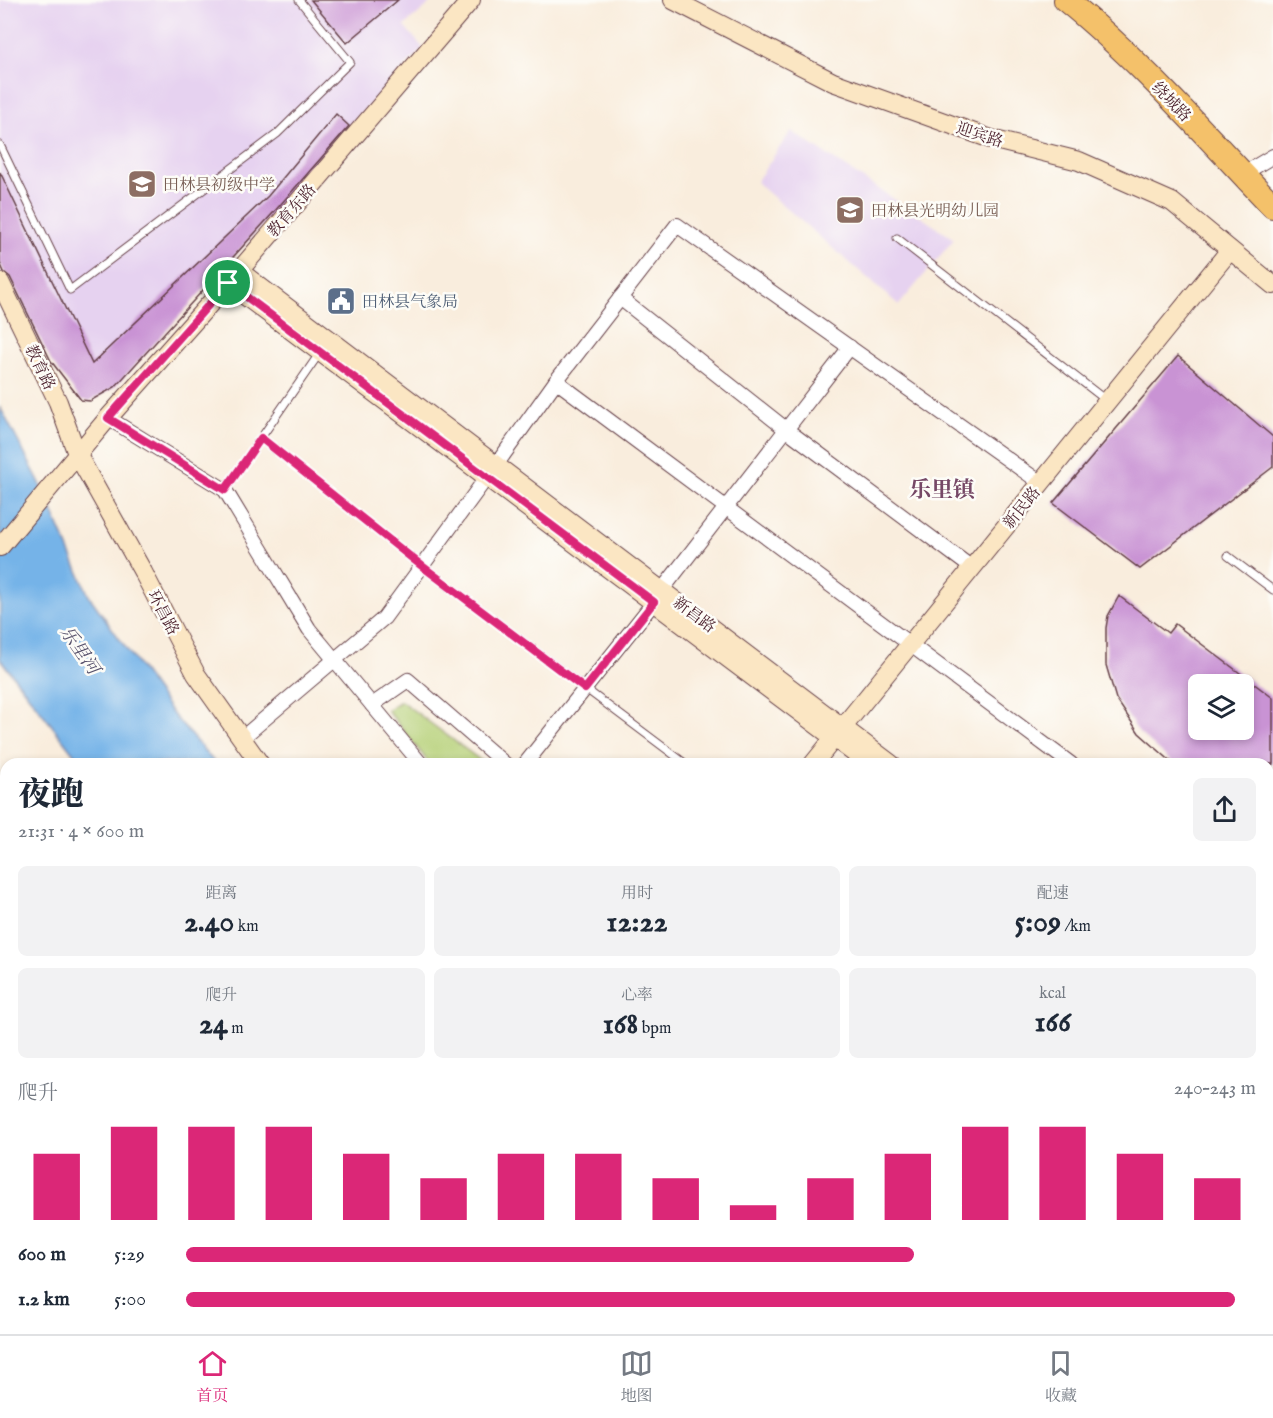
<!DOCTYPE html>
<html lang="zh">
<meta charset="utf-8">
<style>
body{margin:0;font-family:"IM FELL English","Noto Serif SC",serif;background:#f2f2f3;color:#1f2937;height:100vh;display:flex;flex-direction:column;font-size:22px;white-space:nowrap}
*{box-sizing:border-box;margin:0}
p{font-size:20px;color:#747a83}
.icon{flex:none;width:33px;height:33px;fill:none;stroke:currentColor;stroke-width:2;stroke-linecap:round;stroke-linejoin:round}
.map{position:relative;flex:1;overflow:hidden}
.drawer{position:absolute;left:0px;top:758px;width:1274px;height:578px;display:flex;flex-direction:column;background:#fff;border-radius:18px 18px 0 0;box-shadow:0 3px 9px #0003}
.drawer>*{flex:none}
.controls{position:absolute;left:1188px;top:674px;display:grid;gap:12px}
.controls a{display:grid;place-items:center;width:66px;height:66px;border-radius:9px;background:#fff;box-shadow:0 3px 9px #0003;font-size:30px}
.pin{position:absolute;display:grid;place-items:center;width:51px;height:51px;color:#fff;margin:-26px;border:3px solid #fff;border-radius:50%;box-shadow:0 2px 6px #0007}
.round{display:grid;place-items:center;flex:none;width:63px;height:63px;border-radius:9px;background:#f2f2f3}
.overview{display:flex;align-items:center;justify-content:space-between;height:102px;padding:0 18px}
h1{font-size:33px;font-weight:800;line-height:45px}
.metrics{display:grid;grid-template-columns:repeat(3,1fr);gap:9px;height:102px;padding:6px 18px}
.metrics div{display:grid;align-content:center;border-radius:9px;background:#f2f2f3;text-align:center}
.metrics b{font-size:30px;font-weight:800}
.metrics small{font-size:16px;font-weight:400}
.metrics p{font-size:16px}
.chart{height:168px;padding:12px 18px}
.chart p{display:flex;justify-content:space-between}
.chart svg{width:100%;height:108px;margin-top:6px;stroke:#db2777;stroke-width:6}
ul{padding:0 18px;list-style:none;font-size:20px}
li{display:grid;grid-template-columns:96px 72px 1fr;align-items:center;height:45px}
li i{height:15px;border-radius:8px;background:#db2777}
.tabs{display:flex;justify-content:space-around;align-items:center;height:84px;border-top:2px solid #e0e1e3;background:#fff;font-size:16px;color:#747a83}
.tabs a{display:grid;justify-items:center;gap:3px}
.tabs .active{color:#db2777}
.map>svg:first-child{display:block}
.built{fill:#e6d2f0}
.industrial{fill:#c8bfd8}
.green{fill:#b4cf74;stroke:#7f7750;stroke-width:1.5}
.water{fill:#75b3e8;stroke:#60698a;stroke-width:1.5}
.building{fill:#c993d4;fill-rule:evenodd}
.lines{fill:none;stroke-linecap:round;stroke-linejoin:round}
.lane-casing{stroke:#643e46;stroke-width:9}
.street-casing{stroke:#643e46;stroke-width:16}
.secondary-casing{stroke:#643e46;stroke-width:20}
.highway-casing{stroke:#643e46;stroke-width:26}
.lane{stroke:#fff;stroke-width:7}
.street{stroke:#fff;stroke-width:14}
.secondary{stroke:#fbe6c3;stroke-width:18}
.highway{stroke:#f4c16a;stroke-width:24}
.rail-casing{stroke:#4a1f2b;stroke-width:7}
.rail{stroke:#fdfcf7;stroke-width:4.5;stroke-dasharray:14;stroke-linecap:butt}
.route-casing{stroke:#fff;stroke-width:12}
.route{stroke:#db2777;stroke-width:8}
.labels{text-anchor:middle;stroke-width:5;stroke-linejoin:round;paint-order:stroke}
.street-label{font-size:16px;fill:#4a1f2b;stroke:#fdfcf7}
.education-label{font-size:16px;fill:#785e54;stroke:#fdfcf7;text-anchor:start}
.service-label{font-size:16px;fill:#4e5e75;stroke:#fdfcf7;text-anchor:start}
.water-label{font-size:18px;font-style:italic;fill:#59536d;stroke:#fdfcf7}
.district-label{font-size:22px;font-weight:bold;fill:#764866;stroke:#fdfcf7}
</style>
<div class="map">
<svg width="1273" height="1334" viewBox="0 0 1273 1334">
<rect width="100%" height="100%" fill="#fdfcf7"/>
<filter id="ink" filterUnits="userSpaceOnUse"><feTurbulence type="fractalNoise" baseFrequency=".0167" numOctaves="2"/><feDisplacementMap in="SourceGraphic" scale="12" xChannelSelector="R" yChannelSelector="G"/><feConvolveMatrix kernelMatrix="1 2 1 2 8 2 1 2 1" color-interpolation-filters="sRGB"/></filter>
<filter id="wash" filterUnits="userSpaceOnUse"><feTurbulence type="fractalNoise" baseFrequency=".008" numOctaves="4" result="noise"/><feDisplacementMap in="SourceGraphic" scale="24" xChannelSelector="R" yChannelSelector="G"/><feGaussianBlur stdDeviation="1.35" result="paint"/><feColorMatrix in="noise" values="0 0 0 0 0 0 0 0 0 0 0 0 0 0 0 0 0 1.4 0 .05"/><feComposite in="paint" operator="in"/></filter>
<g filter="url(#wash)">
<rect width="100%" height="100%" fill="#f9eddd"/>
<g class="built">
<polygon points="0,0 434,0 404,26 423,48 349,126 335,114 268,196 92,364 0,172"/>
<polygon points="791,131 954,239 899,305 756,182"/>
</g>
<polygon class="industrial" points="0,830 6,836 6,1022 0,1017"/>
<polygon class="green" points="401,701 484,763 429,763 387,710"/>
<g class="water">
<polygon points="0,407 39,481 89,596 175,717 215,763 81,763 0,659"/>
<polygon points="1268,1283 1273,1283 1273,1334 745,1334 731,1329 1268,1329"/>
</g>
<g id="blocks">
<g class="building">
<polygon points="311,0 398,0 347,43"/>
<polygon points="336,114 349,126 274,212 115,387 90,401 81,400 51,361 10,277 4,272 0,263 0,172 92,364 268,196"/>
<polygon points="1178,356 1273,437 1273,467 1140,569 1053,503"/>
<path d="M1119,596L1168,633L1175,624L1273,698V764H1174L1139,733L1116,699L1106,665V628L1108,616ZM1198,684H1244V729H1198Z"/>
</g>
</g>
</g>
<g filter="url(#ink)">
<use href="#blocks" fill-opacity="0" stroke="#643e46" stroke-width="1.5"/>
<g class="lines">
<g class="lane-casing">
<g id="lane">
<polyline points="0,145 70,290 277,134 350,62 299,0"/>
<polyline points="897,238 1107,401"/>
<polyline points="261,438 422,566 686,764"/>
<polyline points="225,490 319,354"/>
<polyline points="1228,556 1273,590"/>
<polyline points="1268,857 1273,850"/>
<polyline points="1268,1202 1273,1206"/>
</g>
</g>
<g class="street-casing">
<g id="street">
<polyline points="1243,174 1273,156"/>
<polyline points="620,298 787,430 972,568"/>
<polyline points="556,381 1071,764"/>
<polyline points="108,418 225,490 309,629 421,764"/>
<polyline points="496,465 556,381 677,225 1041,483"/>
<polyline points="662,590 850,347"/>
<polyline points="372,705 408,680 505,764"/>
<polyline points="242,738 384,618 487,477"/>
<polyline points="525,764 654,602"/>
<polyline points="1268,909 1273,914"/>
<polyline points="0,1101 6,1105"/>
<polyline points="104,1329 113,1334"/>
</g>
</g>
<g class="secondary-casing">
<g id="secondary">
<polyline points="673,0 833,82 991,139 1079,161 1172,202 1273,285"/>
<polyline points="239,271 891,764"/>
<polyline points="0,282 58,402 77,454 143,572 196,674 260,764"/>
<polyline points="228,283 869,764"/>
<polyline points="0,547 108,418 239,271 471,0"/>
<polyline points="813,764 1230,250"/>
<polyline points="1268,1045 1273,1049"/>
<polyline points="1268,1062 1273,1066"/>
<polyline points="1268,1242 1273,1236"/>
</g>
</g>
<g class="highway-casing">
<path id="highway" d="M1066,0C1141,61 1206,136 1273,206"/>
</g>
<use href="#lane" class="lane"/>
<use href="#street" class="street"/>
<use href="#secondary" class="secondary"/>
<use href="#highway" class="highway"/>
<g class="rail-casing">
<g id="rail">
<polyline points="0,981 6,986"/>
<polyline points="468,1329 476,1334"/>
</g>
</g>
<use href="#rail" class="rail"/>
</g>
</g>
<g class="lines" filter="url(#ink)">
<g class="route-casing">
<polygon id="route" points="228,283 654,602 585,689 422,566 261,438 225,490 108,418"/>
</g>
<use href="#route" class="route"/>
</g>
<defs>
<g id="school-square" transform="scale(1.5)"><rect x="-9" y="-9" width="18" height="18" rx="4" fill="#8d6e63" stroke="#fdfcf7"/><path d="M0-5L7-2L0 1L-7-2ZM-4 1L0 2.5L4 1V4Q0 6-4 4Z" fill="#fff"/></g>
<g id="civic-square" transform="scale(1.5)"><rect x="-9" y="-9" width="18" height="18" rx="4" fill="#5c6f8a" stroke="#fdfcf7"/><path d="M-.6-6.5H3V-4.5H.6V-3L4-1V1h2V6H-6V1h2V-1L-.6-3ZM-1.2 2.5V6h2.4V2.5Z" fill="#fff"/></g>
</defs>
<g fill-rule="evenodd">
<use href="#school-square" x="142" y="184"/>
<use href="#school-square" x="850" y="210"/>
<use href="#civic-square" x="341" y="301"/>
</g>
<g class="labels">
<g class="street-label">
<text transform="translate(1172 101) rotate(46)" y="6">绕城路</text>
<text transform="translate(980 134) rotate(18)" y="6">迎宾路</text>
<text transform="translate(291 210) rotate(-49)" y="6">教育东路</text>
<text transform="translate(41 367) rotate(64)" y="6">教育路</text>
<text transform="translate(1021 507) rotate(-51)" y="6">新民路</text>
<text transform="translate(164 612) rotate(62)" y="6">环昌路</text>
<text transform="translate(695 614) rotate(37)" y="6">新昌路</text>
</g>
<g class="education-label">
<text x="163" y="190">田林县初级中学</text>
<text x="871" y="216">田林县光明幼儿园</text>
</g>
<g class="service-label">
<text x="362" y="307">田林县气象局</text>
</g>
<g class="water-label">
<text transform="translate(80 650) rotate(55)" y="6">乐里河</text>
</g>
<g class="district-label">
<text x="942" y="497">乐里镇</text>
</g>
</g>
</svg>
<div class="controls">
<a><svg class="icon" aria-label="layers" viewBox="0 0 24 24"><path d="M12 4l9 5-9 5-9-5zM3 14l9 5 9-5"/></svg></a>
</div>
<div class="pin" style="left:228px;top:283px;background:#1e9e55"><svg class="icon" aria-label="arrive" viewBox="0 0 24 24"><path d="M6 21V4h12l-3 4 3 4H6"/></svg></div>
<section class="drawer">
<div class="overview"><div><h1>夜跑</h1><p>21:31 · 4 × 600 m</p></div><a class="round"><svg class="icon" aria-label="share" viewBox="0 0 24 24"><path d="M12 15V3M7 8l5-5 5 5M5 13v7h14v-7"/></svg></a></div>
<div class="metrics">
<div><p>距离</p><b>2.40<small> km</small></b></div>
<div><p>用时</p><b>12:22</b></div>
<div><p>配速</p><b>5:09<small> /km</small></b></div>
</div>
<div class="metrics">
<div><p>爬升</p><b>24<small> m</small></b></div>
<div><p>心率</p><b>168<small> bpm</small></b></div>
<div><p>kcal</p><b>166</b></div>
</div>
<div class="chart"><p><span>爬升</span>240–243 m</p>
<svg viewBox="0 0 160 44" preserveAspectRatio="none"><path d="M5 44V17M15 44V6M25 44V6M35 44V6M45 44V17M55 44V27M65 44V17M75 44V17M85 44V27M95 44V38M105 44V27M115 44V17M125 44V6M135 44V6M145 44V17M155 44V27"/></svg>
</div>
<ul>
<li><b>600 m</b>5:29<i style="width:68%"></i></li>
<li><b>1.2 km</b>5:00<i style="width:98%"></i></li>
</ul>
</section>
</div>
<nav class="tabs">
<a class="active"><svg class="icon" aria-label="home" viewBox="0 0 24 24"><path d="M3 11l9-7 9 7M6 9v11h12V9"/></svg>首页</a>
<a><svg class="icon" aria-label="map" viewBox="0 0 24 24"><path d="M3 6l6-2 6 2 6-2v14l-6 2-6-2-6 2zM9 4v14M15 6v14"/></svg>地图</a>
<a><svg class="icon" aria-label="saved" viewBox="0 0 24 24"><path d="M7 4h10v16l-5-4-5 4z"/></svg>收藏</a>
</nav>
